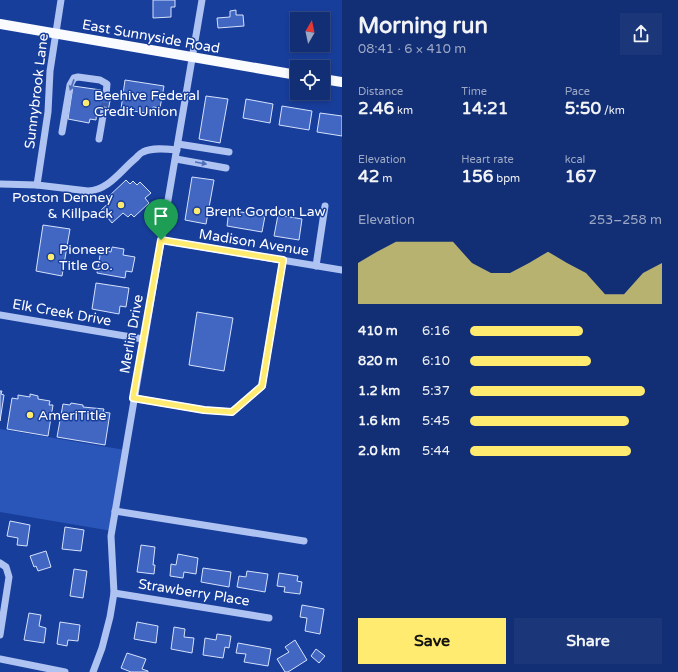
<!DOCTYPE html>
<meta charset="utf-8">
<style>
body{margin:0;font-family:"Varela Round",sans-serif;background:#1b3679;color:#f1f3f6;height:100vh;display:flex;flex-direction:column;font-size:15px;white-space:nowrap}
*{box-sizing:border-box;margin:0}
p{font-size:13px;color:#9ca8c5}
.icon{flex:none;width:22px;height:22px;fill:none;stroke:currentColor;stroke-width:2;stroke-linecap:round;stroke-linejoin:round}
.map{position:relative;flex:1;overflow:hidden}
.sheet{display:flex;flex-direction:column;background:#122e74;width:336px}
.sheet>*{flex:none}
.needle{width:26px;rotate:9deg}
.fabs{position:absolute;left:290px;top:12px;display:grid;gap:8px}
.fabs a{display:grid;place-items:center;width:40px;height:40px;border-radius:0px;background:#122e74;box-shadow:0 2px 6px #0003,0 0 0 1px #314a86;font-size:20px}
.pin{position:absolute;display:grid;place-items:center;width:34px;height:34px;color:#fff;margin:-41px -17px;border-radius:50% 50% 50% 0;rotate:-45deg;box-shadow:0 0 4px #0007}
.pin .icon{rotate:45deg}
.round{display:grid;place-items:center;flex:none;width:42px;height:42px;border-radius:0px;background:#1b3679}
.overview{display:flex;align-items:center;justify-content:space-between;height:68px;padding:0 16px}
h1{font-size:22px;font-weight:700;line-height:30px}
.figures{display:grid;grid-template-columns:repeat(3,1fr);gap:6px;height:68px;padding:4px 16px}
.figures div{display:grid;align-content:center}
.figures b{font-size:17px;font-weight:700}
.figures small{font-size:11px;font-weight:400}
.figures p{font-size:11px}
.chart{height:112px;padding:8px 16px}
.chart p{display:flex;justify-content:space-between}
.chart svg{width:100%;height:72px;margin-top:4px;fill:#ffeb6f;opacity:.7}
.button{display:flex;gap:8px;margin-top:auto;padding:8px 16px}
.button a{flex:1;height:46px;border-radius:0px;background:#ffeb6f;color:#111;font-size:16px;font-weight:700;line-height:46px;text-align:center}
.button a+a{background:#1b3679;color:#f1f3f6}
ul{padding:0 16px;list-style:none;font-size:13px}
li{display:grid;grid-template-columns:64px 48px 1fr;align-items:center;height:30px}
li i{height:10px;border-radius:5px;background:#ffeb6f}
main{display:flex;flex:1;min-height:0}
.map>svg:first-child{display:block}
.green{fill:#2b56b9}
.building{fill:#4167c2;stroke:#d6e2fc}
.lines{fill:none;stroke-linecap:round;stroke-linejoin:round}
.minor-tunnel{stroke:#3b5baa;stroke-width:7;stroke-dasharray:7 3.5;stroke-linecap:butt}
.minor{stroke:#aec3f2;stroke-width:7}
.major{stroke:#f9fbff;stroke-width:10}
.oneway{fill:#4c6db9}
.route-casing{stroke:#fff;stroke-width:8}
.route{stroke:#ffeb6f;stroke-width:5}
.poi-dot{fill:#ffeb6f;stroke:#183e9b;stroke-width:1.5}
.labels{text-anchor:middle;stroke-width:3;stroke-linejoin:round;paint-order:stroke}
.street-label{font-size:14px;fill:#fff;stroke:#183e9b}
.poi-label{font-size:14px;fill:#fff;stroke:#183e9b;text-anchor:start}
</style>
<main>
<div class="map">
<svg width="342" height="672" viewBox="0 0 342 672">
<rect width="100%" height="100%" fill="#183e9b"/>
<polygon class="green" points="0,429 125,450 112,531 0,512"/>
<g class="building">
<polygon points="153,0 175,0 175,7 171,7 171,17 153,18"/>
<polygon points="236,10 236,15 243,15 244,26 218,28 217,18 230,17 230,11"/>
<polygon points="327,20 329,37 323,38 323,21"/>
<polygon points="125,80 164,86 160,108 153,107 152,114 121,109"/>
<polygon points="73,86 101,90 100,95 111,96 108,111 97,109 96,120 90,119 89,123 68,119"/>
<polygon points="206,96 228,99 220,143 199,139"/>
<polygon points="246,99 273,104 270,123 243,118"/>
<polygon points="282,106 312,111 309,130 279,125"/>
<polygon points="320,113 342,116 342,136 317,132"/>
<polygon points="192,177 214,180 206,224 185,220"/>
<polygon points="126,180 130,184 133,181 137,185 140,182 151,193 145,198 149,203 134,217 131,214 128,217 123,213 112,223 101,210 112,200 108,197"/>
<polygon points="229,210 265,216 262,232 227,226"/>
<polygon points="278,215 302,219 299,240 274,236"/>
<polygon points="43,225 70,229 62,276 36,271"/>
<polygon points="112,247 124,249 123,255 135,257 132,272 126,271 125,278 97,273 101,250 111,252"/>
<polygon points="96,283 129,288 126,307 120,306 119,314 92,309"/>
<polygon points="197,312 233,318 224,371 189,365"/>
<polygon points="0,391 2,391 1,394 4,395 0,421"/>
<polygon points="30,394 38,396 38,399 50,401 49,405 53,405 48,436 7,429 12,398 18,399 18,395 30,397"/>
<polygon points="71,403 83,405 83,407 104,409 103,412 110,413 105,445 57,437 63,404 70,405"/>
<polygon points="10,521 30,525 27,546 17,545 18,538 7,536"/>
<polygon points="65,527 84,530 81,551 62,549"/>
<polygon points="141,545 155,547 153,565 155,565 154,574 137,572"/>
<polygon points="46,551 51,567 38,571 36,566 34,567 30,556"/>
<polygon points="178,554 198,558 196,574 184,572 183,578 170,576 171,564 176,565"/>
<polygon points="203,568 231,572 229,587 201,582"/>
<polygon points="74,569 87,571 83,598 70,596"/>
<polygon points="247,571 268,574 265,592 237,587 239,576 246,577"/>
<polygon points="279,573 298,576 297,581 302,582 300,594 284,592 285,587 277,586"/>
<polygon points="302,605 324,609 320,634 305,631 307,618 300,617"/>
<polygon points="29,613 41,615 39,626 46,628 44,643 24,640"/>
<polygon points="60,622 80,625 78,641 68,640 67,646 57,644"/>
<polygon points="137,622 158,626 156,643 134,639"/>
<polygon points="174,627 185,629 184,637 194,638 192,653 171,649"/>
<polygon points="217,634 231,636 229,648 225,647 223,658 203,655 205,638 216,640"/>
<polygon points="295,640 307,660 288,672 285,672 277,659 289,652 285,647"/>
<polygon points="238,643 271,649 268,666 244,662 246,654 236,653"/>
<polygon points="316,649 325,656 319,663 311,656"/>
<polygon points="127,653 146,659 142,669 148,671 148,672 131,672 121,668"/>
</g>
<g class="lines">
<polyline class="minor-tunnel" points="104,110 106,95"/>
<g class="minor">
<polyline points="62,132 70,85 74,78 78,77 100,80 107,84 106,95"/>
<polyline points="99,139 104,110"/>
<polyline points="178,144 229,152"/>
<polyline points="176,159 226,168"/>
<path d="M0,184L37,185L88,191C109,190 121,170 136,158C138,156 140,153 143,152C153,147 167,149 177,150"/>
<polyline points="37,185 48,112 50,71 61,0"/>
<polyline points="161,240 342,270"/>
<polyline points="316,266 325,206"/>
<polyline points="0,315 143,339"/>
<polyline points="133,398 204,410 232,412 262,386 283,260"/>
<polyline points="115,511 304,541"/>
<polyline points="0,563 6,567 9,577 0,635"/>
<polyline points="114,593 269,618"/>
<polyline points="0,659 65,672"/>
<polyline points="93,672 102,648 110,617 114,593 111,536 202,0"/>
</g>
<g class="major">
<polyline points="0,24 297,75"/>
<polyline points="323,79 342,82"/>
</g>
</g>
<defs><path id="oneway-solid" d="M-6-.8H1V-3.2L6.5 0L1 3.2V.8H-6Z"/></defs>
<g class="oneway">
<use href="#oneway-solid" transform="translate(72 85) rotate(110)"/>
<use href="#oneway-solid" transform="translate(201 163) rotate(10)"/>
</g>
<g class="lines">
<g class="route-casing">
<polygon id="route" points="161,240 283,260 262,386 232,412 204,410 133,398"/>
</g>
<use href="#route" class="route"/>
</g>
<g class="poi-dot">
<circle cx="86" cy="103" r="4"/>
<circle cx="121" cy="205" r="4"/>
<circle cx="197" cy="211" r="4"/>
<circle cx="51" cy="257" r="4"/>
<circle cx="30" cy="415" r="4"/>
</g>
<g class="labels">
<g class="street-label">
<text transform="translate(151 36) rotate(10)" y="5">East Sunnyside Road</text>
<text transform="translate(36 91) rotate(-83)" y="5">Sunnybrook Lane</text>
<text transform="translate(254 242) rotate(9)" y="5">Madison Avenue</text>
<text transform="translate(62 312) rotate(10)" y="5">Elk Creek Drive</text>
<text transform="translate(131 334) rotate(-80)" y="5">Merlin Drive</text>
<text transform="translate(194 592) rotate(9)" y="5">Strawberry Place</text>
</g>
<g class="poi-label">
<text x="94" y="100">Beehive Federal<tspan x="94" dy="16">Credit Union</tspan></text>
<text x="113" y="202" text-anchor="end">Poston Denney<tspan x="113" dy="16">&amp; Killpack</tspan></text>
<text x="205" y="216">Brent Gordon Law</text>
<text x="59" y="254">Pioneer<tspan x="59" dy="16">Title Co.</tspan></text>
<text x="38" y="420">AmeriTitle</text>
</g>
</g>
</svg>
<div class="fabs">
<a><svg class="needle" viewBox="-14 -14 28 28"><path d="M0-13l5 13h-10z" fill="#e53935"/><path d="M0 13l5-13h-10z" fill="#9ca8c5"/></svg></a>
<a><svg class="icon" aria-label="locate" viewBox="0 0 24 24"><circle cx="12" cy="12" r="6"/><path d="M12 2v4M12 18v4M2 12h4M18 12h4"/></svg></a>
</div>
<div class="pin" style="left:161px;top:240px;background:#1e9e55"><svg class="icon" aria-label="arrive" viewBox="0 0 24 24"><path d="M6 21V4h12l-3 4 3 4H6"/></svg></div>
</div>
<section class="sheet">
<div class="overview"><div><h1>Morning run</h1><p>08:41 · 6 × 410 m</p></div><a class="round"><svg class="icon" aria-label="share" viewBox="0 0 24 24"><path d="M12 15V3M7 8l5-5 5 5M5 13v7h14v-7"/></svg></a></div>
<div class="figures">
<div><p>Distance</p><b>2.46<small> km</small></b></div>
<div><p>Time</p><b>14:21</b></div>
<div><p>Pace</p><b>5:50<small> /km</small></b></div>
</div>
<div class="figures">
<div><p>Elevation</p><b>42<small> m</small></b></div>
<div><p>Heart rate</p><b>156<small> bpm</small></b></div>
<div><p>kcal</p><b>167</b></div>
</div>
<div class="chart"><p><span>Elevation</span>253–258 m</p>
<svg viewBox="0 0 160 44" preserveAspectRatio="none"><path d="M0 44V19L10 12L20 6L30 6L40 6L50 6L60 19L70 25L80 25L90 19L100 12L110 19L120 25L130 38L140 38L150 25L160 19V44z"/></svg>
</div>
<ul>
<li><b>410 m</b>6:16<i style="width:59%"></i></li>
<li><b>820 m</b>6:10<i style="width:63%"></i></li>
<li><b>1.2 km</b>5:37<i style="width:91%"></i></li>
<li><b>1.6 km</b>5:45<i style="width:83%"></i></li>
<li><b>2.0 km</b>5:44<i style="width:84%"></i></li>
</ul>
<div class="button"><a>Save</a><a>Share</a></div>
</section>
</main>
